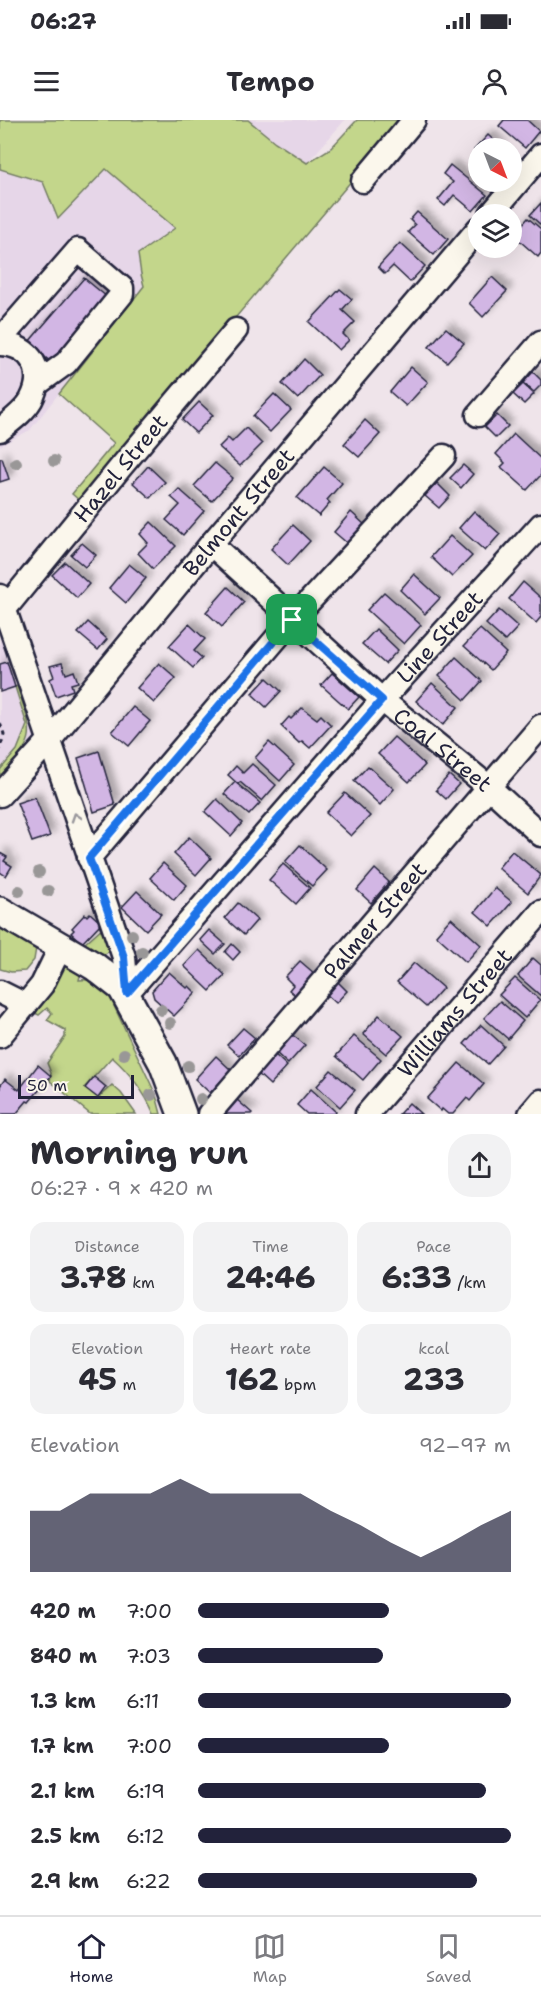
<!DOCTYPE html>
<meta charset="utf-8">
<style>
body{margin:0;font-family:"Shantell Sans",sans-serif;background:#f2f2f3;color:#2b2b33;height:100vh;display:flex;flex-direction:column;font-size:22px;white-space:nowrap}
*{box-sizing:border-box;margin:0}
p{font-size:20px;color:#7c7c81}
.icon{flex:none;width:33px;height:33px;fill:none;stroke:currentColor;stroke-width:2;stroke-linecap:round;stroke-linejoin:round}
.map{position:relative;height:994px;overflow:hidden}
.details{display:flex;flex-direction:column;background:#fff;flex:1}
.details>*{flex:none}
.needle{width:39px;rotate:138deg}
.tools{position:absolute;left:468px;top:18px;display:grid;gap:12px}
.tools a{display:grid;place-items:center;width:54px;height:54px;border-radius:50%;background:#fff;box-shadow:0 6px 24px #0002;font-size:30px}
.scale{position:absolute;left:18px;bottom:15px;width:116px;box-sizing:border-box;padding-left:6px;border:3px solid #22223b;border-top:0;font-size:16px;line-height:21px;white-space:nowrap;color:#22223b;-webkit-text-stroke:4px #fbf7ec;paint-order:stroke}
.pin{position:absolute;display:grid;place-items:center;width:51px;height:51px;color:#fff;margin:-26px;border-radius:12px;box-shadow:0 3px 9px #0006}
.round{display:grid;place-items:center;flex:none;width:63px;height:63px;border-radius:24px;background:#f2f2f3}
.headline{display:flex;align-items:center;justify-content:space-between;height:102px;padding:0 30px}
h1{font-size:33px;font-weight:700;line-height:45px}
.stats{display:grid;grid-template-columns:repeat(3,1fr);gap:9px;height:102px;padding:6px 30px}
.stats div{display:grid;align-content:center;border-radius:15px;background:#f2f2f3;text-align:center}
.stats b{font-size:30px;font-weight:700}
.stats small{font-size:16px;font-weight:400}
.stats p{font-size:16px}
.chart{height:168px;padding:12px 30px}
.chart p{display:flex;justify-content:space-between}
.chart svg{width:100%;height:108px;margin-top:6px;fill:#22223b;opacity:.7}
ul{padding:0 30px;list-style:none;font-size:20px}
li{display:grid;grid-template-columns:96px 72px 1fr;align-items:center;height:45px}
li i{height:15px;border-radius:8px;background:#22223b}
.status{display:flex;justify-content:space-between;align-items:center;height:42px;padding:0 30px;background:#fff;direction:ltr}
.status svg{height:16px;fill:currentColor}
header{display:flex;justify-content:space-between;align-items:center;height:78px;padding:0 30px;background:#fff;font-size:27px;font-weight:700}
.tab-bar{display:flex;justify-content:space-around;align-items:center;height:84px;border-top:2px solid #e1e1e2;background:#fff;font-size:16px;color:#7c7c81}
.tab-bar a{display:grid;justify-items:center;gap:3px}
.tab-bar .active{color:#22223b}
.map>svg:first-child{display:block}
.built{fill:#e6d6e8}
.green{fill:#c3d68b;stroke:#727c63;stroke-width:1.5}
.building{fill:#d2b6e4;stroke:#22223b;stroke-width:1.5;filter:url(#shadow)}
.lines{fill:none;stroke-linecap:round;stroke-linejoin:round}
.minor-casing{stroke:#22223b;stroke-width:27}
.major-casing{stroke:#22223b;stroke-width:32}
.path{stroke:#22223b;stroke-width:3;stroke-dasharray:4.5 4.5;stroke-linecap:butt}
.minor{stroke:#fbf7ec;stroke-width:22}
.major{stroke:#fbf7ec;stroke-width:27}
.tree{fill:#999797}
.oneway{stroke:#99979c}
.route-casing{stroke:#fff;stroke-width:12}
.route{stroke:#1a73e8;stroke-width:8}
.labels{text-anchor:middle;stroke-width:4.5;stroke-linejoin:round;paint-order:stroke}
.street-label{font-size:22px;fill:#22223b;stroke:#fbf7ec}
</style>
<div class="status"><b>06:27</b><svg viewBox="0 0 49 12"><path d="M0 12V9h3v3zM5 12V6h3v6zM10 12V3h3v9zM15 12V0h3v12zM26 1h20v11H26zM47 4h2v5h-2z"/></svg></div>
<header><svg class="icon" aria-label="menu" viewBox="0 0 24 24"><path d="M4 6h16M4 12h16M4 18h16"/></svg>Tempo<svg class="icon" aria-label="person" viewBox="0 0 24 24"><circle cx="12" cy="8" r="4"/><path d="M4 21q1-7 8-7t8 7"/></svg></header>
<div class="map">
<svg width="541" height="994" viewBox="0 0 541 994">
<defs>
<filter id="shadow"><feDropShadow dx="5.5" dy="-5.5" stdDeviation="3" flood-color="#0004"/></filter>
</defs>
<rect width="100%" height="100%" fill="#efe4ea"/>
<filter id="ink" filterUnits="userSpaceOnUse"><feTurbulence type="fractalNoise" baseFrequency=".0167" numOctaves="2"/><feDisplacementMap in="SourceGraphic" scale="12" xChannelSelector="R" yChannelSelector="G"/><feConvolveMatrix kernelMatrix="1 2 1 2 8 2 1 2 1" color-interpolation-filters="sRGB"/></filter>
<g filter="url(#ink)">
<g class="built">
<polygon points="0,0 74,22 184,115 30,310 0,326"/>
<polygon points="248,0 345,0 307,43 275,22"/>
<polygon points="0,518 34,617 0,657"/>
</g>
<g class="green">
<polygon points="0,0 248,0 275,22 307,43 331,28 357,0 403,0 80,381 72,374 114,323 59,274 144,166 141,154 138,134 175,108 106,49 58,99 43,62 0,49"/>
<path d="M17,566C34,618 38,616 0,657V650L17,630L27,605L15,567Z"/>
<polygon points="104,806 112,829 105,834 101,833 84,824"/>
<polygon points="0,808 36,828 34,840 25,851 11,852 0,849"/>
<path d="M63,842L81,852L79,860C101,858 104,869 117,884L114,886L156,975L161,994H154C144,971 131,954 112,937L85,967L98,978L112,965L121,973L136,994H90L50,961L51,953L47,943L65,917V910L47,900L52,893L47,888L39,895L33,892Z"/>
</g>
<g class="building">
<polygon points="504,0 527,0 539,11 525,28 499,6"/>
<polygon points="488,15 502,28 478,28 478,34 474,30"/>
<polygon points="450,45 487,75 473,91 454,75 445,86 438,80 453,62 443,54"/>
<polygon points="541,83 541,105 530,95"/>
<polygon points="417,92 448,119 434,135 408,112 415,105 410,100"/>
<polygon points="528,98 541,109 541,133 538,137 513,115"/>
<polygon points="400,123 425,146 410,162 393,146 385,154 378,147"/>
<polygon points="492,157 507,171 483,197 469,183"/>
<polygon points="84,158 107,177 51,242 28,223"/>
<polygon points="340,169 352,179 342,190 355,202 343,214 349,220 339,230 309,202"/>
<polygon points="446,208 464,223 447,242 429,227"/>
<polygon points="304,239 320,255 298,279 282,264"/>
<polygon points="411,247 428,262 406,286 390,272"/>
<polygon points="533,252 541,260 541,265 534,272 523,263"/>
<polygon points="523,264 534,274 524,284 513,274"/>
<polygon points="274,274 291,290 270,312 253,296"/>
<polygon points="199,282 213,295 196,313 182,300"/>
<polygon points="497,295 508,306 496,318 485,307"/>
<polygon points="365,300 380,314 359,337 344,324"/>
<polygon points="246,308 262,324 240,346 219,327 228,318 232,322"/>
<polygon points="514,314 541,339 541,355 527,370 501,347 505,343 496,334"/>
<polygon points="0,338 2,338 9,359 0,362"/>
<polygon points="215,343 233,358 212,381 194,366"/>
<polygon points="463,345 473,354 461,368 450,358"/>
<polygon points="148,346 165,362 150,378 133,363"/>
<polygon points="324,347 342,363 327,380 330,383 319,396 297,378"/>
<polygon points="437,363 450,376 439,388 425,376"/>
<polygon points="179,369 204,391 183,415 166,400 180,385 171,377"/>
<polygon points="474,391 500,414 485,431 459,408"/>
<polygon points="351,392 365,405 348,424 334,412"/>
<polygon points="151,402 176,426 153,449 138,433 148,423 140,414"/>
<polygon points="293,405 310,421 288,445 271,429"/>
<polygon points="450,416 472,436 452,457 431,437"/>
<polygon points="82,423 96,435 85,447 71,435"/>
<polygon points="65,442 89,464 77,478 52,455"/>
<polygon points="129,444 146,458 126,483 109,468"/>
<polygon points="414,454 440,478 425,494 400,470"/>
<polygon points="523,462 541,478 541,497 536,503 509,479"/>
<polygon points="228,467 244,482 222,507 206,492"/>
<polygon points="384,472 421,505 404,524 367,490"/>
<polygon points="499,490 518,507 505,521 486,504"/>
<polygon points="88,502 107,519 98,530 78,513"/>
<polygon points="189,504 205,519 194,531 202,538 193,548 169,526"/>
<polygon points="376,509 398,530 385,544 362,524"/>
<polygon points="480,509 506,533 491,550 464,526"/>
<polygon points="456,537 482,561 465,580 439,556"/>
<polygon points="7,542 15,567 0,572 0,544"/>
<polygon points="62,543 66,554 74,551 78,562 71,564 73,570 56,576 50,559 54,557 50,546"/>
<polygon points="159,543 176,558 154,583 137,568"/>
<polygon points="332,553 359,577 348,589 321,565"/>
<polygon points="267,558 281,571 266,587 252,574"/>
<polygon points="432,563 458,587 443,605 416,581"/>
<polygon points="133,587 150,601 129,626 112,612"/>
<polygon points="302,588 317,599 321,595 331,605 310,628 302,621 299,623 281,606 289,597 291,599"/>
<polygon points="394,617 425,645 409,662 378,634"/>
<polygon points="269,622 294,645 280,661 255,638"/>
<polygon points="99,631 115,685 94,692 78,638"/>
<polygon points="252,644 276,665 262,681 240,662 238,664 228,655 236,646 243,653"/>
<polygon points="368,646 394,669 380,685 354,661"/>
<polygon points="449,655 459,664 446,679 436,670"/>
<polygon points="235,662 260,683 249,695 224,674"/>
<polygon points="345,673 370,696 351,716 326,693"/>
<polygon points="35,677 50,716 32,722 17,683"/>
<polygon points="217,679 242,703 231,716 205,692"/>
<polygon points="189,717 211,738 196,755 174,734"/>
<polygon points="300,725 327,750 312,766 285,742"/>
<polygon points="512,731 541,755 528,773 498,748"/>
<polygon points="0,733 7,737 4,741 12,746 6,756 0,752"/>
<polygon points="163,743 187,765 174,780 150,758"/>
<polygon points="283,744 310,768 296,784 269,760"/>
<polygon points="375,749 389,762 371,783 357,770"/>
<polygon points="495,768 512,782 491,806 475,792"/>
<polygon points="137,771 161,794 146,810 122,787"/>
<polygon points="238,783 257,800 244,815 225,798"/>
<polygon points="90,793 101,803 82,823 71,813 74,810 72,808 85,794 87,796"/>
<polygon points="451,798 481,825 466,842 436,815"/>
<polygon points="209,810 225,824 215,834 200,820"/>
<polygon points="232,824 240,832 233,840 225,832"/>
<polygon points="199,830 225,855 210,871 184,846"/>
<polygon points="533,838 541,845 541,876 518,856"/>
<polygon points="300,841 315,854 296,876 289,870 293,865 285,857"/>
<polygon points="414,843 443,868 426,887 397,862"/>
<polygon points="169,852 187,868 189,866 196,873 174,896 154,878 152,871"/>
<polygon points="515,858 540,880 525,898 499,875"/>
<polygon points="336,860 347,871 336,883 325,873"/>
<polygon points="500,881 523,901 508,919 484,898"/>
<polygon points="379,895 403,916 386,934 363,914"/>
<polygon points="481,905 504,926 488,944 464,924"/>
<polygon points="243,908 255,918 239,936 227,925"/>
<polygon points="290,913 305,925 288,944 274,931"/>
<polygon points="354,916 381,939 363,960 336,936"/>
<polygon points="274,934 287,946 270,965 257,953"/>
<polygon points="216,936 231,950 210,973 195,959"/>
<polygon points="459,943 484,964 470,981 467,978 453,994 448,994 442,989 441,991 427,979"/>
<polygon points="38,945 51,956 29,982 27,981 16,994 0,994 0,966 5,959 19,970"/>
<polygon points="331,950 355,970 340,987 317,966"/>
<polygon points="94,957 106,967 98,978 85,968"/>
<polygon points="311,969 336,992 335,994 307,994 297,985"/>
<polygon points="236,979 252,993 251,994 223,994"/>
<polygon points="409,983 421,994 399,994"/>
</g>
<g class="lines">
<g class="minor-casing">
<g id="minor">
<polyline points="363,61 414,0"/>
<polyline points="491,94 541,35"/>
<polyline points="0,220 78,130 122,168 122,174 66,243 37,264"/>
<path d="M0,224C32,225 46,252 31,280C24,292 11,301 0,310"/>
<polyline points="478,295 541,222"/>
<path id="s1" d="M211,424L382,580L489,667L541,715"/>
<polyline points="0,476 124,837 127,873"/>
<path id="s2" d="M5,489L120,348L236,210"/>
<path id="s3" d="M0,675L50,620L211,424L478,109"/>
<polyline points="89,738 292,500 444,336"/>
<polyline points="0,872 26,885"/>
<path id="s4" d="M127,873L382,580L541,405"/>
<polyline points="0,916 42,865 61,826"/>
<path id="s5" d="M209,994L541,606"/>
<path id="s6" d="M367,994L541,792"/>
<polyline points="530,994 541,981"/>
</g>
</g>
<g class="major-casing">
<polyline id="major" points="0,791 94,846 122,868 163,943 182,994"/>
</g>
<polyline class="path" points="0,603 4,614 0,629"/>
<use href="#minor" class="minor"/>
<use href="#major" class="major"/>
</g>
<g class="tree">
<circle cx="54" cy="341" r="6"/>
<circle cx="16" cy="343" r="6"/>
<circle cx="39" cy="752" r="6"/>
<circle cx="19" cy="771" r="6"/>
<circle cx="48" cy="771" r="6"/>
<circle cx="132" cy="815" r="6"/>
<circle cx="142" cy="832" r="6"/>
<circle cx="161" cy="890" r="6"/>
<circle cx="170" cy="903" r="6"/>
<circle cx="124" cy="934" r="6"/>
<circle cx="188" cy="946" r="6"/>
<circle cx="151" cy="975" r="6"/>
<circle cx="201" cy="979" r="6"/>
</g>
<defs><path id="oneway-chevron" d="M-2-3.5L2.5 0L-2 3.5" fill="none" stroke-width="1.6" stroke-linecap="round" stroke-linejoin="round" transform="scale(1.5)"/></defs>
<use class="oneway" href="#oneway-chevron" transform="translate(76 697) rotate(-108)"/>
</g>
<g class="lines" filter="url(#ink)">
<g class="route-casing">
<polygon id="route" points="292,500 382,580 127,873 124,837 89,738"/>
</g>
<use href="#route" class="route"/>
</g>
<g class="labels">
<g class="street-label">
<text dy="8" stroke="none"><textPath href="#s2" startOffset="182">Hazel Street</textPath></text>
<text dy="8" stroke="none"><textPath href="#s3" startOffset="370">Belmont Street</textPath></text>
<text dy="8" stroke="none"><textPath href="#s4" startOffset="474">Line Street</textPath></text>
<text dy="8" stroke="none"><textPath href="#s1" startOffset="310">Coal Street</textPath></text>
<text dy="8" stroke="none"><textPath href="#s5" startOffset="255">Palmer Street</textPath></text>
<text dy="8" stroke="none"><textPath href="#s6" startOffset="134">Williams Street</textPath></text>
</g>
</g>
</svg>
<div class="tools">
<a><svg class="needle" viewBox="-14 -14 28 28"><path d="M0-13l5 13h-10z" fill="#e53935"/><path d="M0 13l5-13h-10z" fill="#7c7c81"/></svg></a>
<a><svg class="icon" aria-label="layers" viewBox="0 0 24 24"><path d="M12 4l9 5-9 5-9-5zM3 14l9 5 9-5"/></svg></a>
</div>
<div class="scale">50 m</div>
<div class="pin" style="left:292px;top:500px;background:#1e9e55"><svg class="icon" aria-label="arrive" viewBox="0 0 24 24"><path d="M6 21V4h12l-3 4 3 4H6"/></svg></div>
</div>
<section class="details">
<div class="headline"><div><h1>Morning run</h1><p>06:27 · 9 × 420 m</p></div><a class="round"><svg class="icon" aria-label="share" viewBox="0 0 24 24"><path d="M12 15V3M7 8l5-5 5 5M5 13v7h14v-7"/></svg></a></div>
<div class="stats">
<div><p>Distance</p><b>3.78<small> km</small></b></div>
<div><p>Time</p><b>24:46</b></div>
<div><p>Pace</p><b>6:33<small> /km</small></b></div>
</div>
<div class="stats">
<div><p>Elevation</p><b>45<small> m</small></b></div>
<div><p>Heart rate</p><b>162<small> bpm</small></b></div>
<div><p>kcal</p><b>233</b></div>
</div>
<div class="chart"><p><span>Elevation</span>92–97 m</p>
<svg viewBox="0 0 160 44" preserveAspectRatio="none"><path d="M0 44V19L10 19L20 12L30 12L40 12L50 6L60 12L70 12L80 12L90 12L100 19L110 25L120 32L130 38L140 32L150 25L160 19V44z"/></svg>
</div>
<ul>
<li><b>420 m</b>7:00<i style="width:61%"></i></li>
<li><b>840 m</b>7:03<i style="width:59%"></i></li>
<li><b>1.3 km</b>6:11<i style="width:100%"></i></li>
<li><b>1.7 km</b>7:00<i style="width:61%"></i></li>
<li><b>2.1 km</b>6:19<i style="width:92%"></i></li>
<li><b>2.5 km</b>6:12<i style="width:100%"></i></li>
<li><b>2.9 km</b>6:22<i style="width:89%"></i></li>
</ul>
</section>
<nav class="tab-bar">
<a class="active"><svg class="icon" aria-label="home" viewBox="0 0 24 24"><path d="M3 11l9-7 9 7M6 9v11h12V9"/></svg>Home</a>
<a><svg class="icon" aria-label="map" viewBox="0 0 24 24"><path d="M3 6l6-2 6 2 6-2v14l-6 2-6-2-6 2zM9 4v14M15 6v14"/></svg>Map</a>
<a><svg class="icon" aria-label="saved" viewBox="0 0 24 24"><path d="M7 4h10v16l-5-4-5 4z"/></svg>Saved</a>
</nav>
